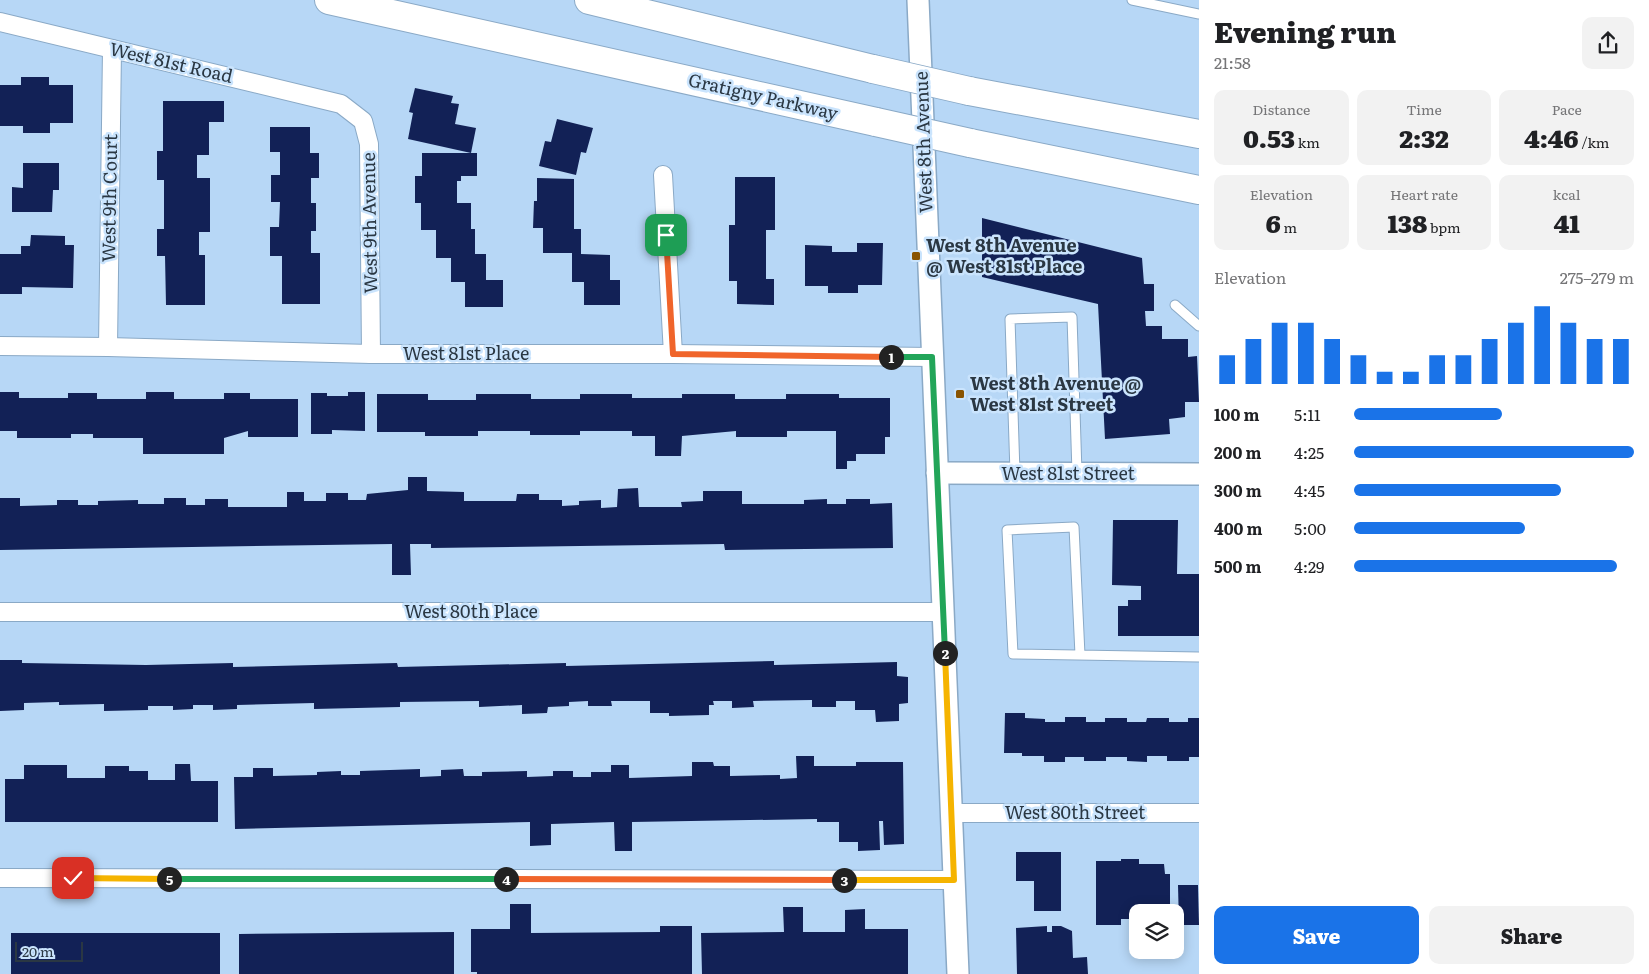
<!DOCTYPE html>
<meta charset="utf-8">
<style>
body{margin:0;font-family:Literata,serif;background:#f2f2f2;color:#202124;height:100vh;display:flex;flex-direction:column;font-size:19px;white-space:nowrap}
*{box-sizing:border-box;margin:0}
p{font-size:16px;color:#757577}
.icon{flex:none;width:28px;height:28px;fill:none;stroke:currentColor;stroke-width:2;stroke-linecap:round;stroke-linejoin:round}
.map{position:relative;flex:1;overflow:hidden}
.side{display:flex;flex-direction:column;background:#fff;width:450px}
.side>*{flex:none}
.buttons{position:absolute;left:1129px;top:904px;display:grid;gap:10px}
.buttons a{display:grid;place-items:center;width:55px;height:55px;border-radius:10px;background:#fff;box-shadow:0 2px 12px #0003;font-size:25px}
.scale{position:absolute;left:15px;bottom:12px;width:68px;box-sizing:border-box;padding-left:5px;border:2px solid #2a3743;border-top:0;font-size:14px;line-height:18px;white-space:nowrap;color:#2a3743;-webkit-text-stroke:4px #cae4fd;paint-order:stroke}
.pin{position:absolute;display:grid;place-items:center;width:42px;height:42px;color:#fff;margin:-21px;border-radius:10px;box-shadow:0 2px 8px #0006}
.km{position:absolute;width:25px;height:25px;margin:-12px;border-radius:50%;background:#222;color:#fff;font-size:14px;line-height:25px;text-align:center}
.round{display:grid;place-items:center;flex:none;width:52px;height:52px;border-radius:10px;background:#f2f2f2}
.headline{display:flex;align-items:center;justify-content:space-between;height:85px;padding:0 15px}
h1{font-size:28px;font-weight:800;line-height:38px}
.metrics{display:grid;grid-template-columns:repeat(3,1fr);gap:8px;height:85px;padding:5px 15px}
.metrics div{display:grid;align-content:center;border-radius:10px;background:#f2f2f2;text-align:center}
.metrics b{font-size:25px;font-weight:800}
.metrics small{font-size:14px;font-weight:400}
.metrics p{font-size:14px}
.chart{height:140px;padding:10px 15px}
.chart p{display:flex;justify-content:space-between}
.chart svg{width:100%;height:90px;margin-top:5px;stroke:#1a73e8;stroke-width:6}
.button{display:flex;gap:10px;margin-top:auto;padding:10px 15px}
.button a{flex:1;height:58px;border-radius:10px;background:#1a73e8;color:#fff;font-size:20px;font-weight:800;line-height:58px;text-align:center}
.button a+a{background:#f2f2f2;color:#202124}
ul{padding:0 15px;list-style:none;font-size:16px}
li{display:grid;grid-template-columns:80px 60px 1fr;align-items:center;height:38px}
li i{height:12px;border-radius:6px;background:#1a73e8}
main{display:flex;flex:1;min-height:0}
.map>svg:first-child{display:block}
.building{fill:#122156}
.lines{fill:none;stroke-linecap:round;stroke-linejoin:round}
.service-casing{stroke:#8aa9c6;stroke-width:11}
.minor-casing{stroke:#8aa9c6;stroke-width:20}
.tertiary-casing{stroke:#8aa9c6;stroke-width:24}
.motorway-casing{stroke:#8aa9c6;stroke-width:30}
.service{stroke:#fff;stroke-width:9}
.minor{stroke:#fff;stroke-width:18}
.tertiary{stroke:#fff;stroke-width:21}
.motorway{stroke:#fff;stroke-width:28}
.motorway-bridge-casing{stroke:#8aa9c6;stroke-width:30;stroke-linecap:butt}
.motorway-bridge{stroke:#fff;stroke-width:28}
.split-1-casing{stroke:#fff;stroke-width:10}
.split-2-casing{stroke:#fff;stroke-width:10}
.split-3-casing{stroke:#fff;stroke-width:10}
.split-4-casing{stroke:#fff;stroke-width:10}
.split-5-casing{stroke:#fff;stroke-width:10}
.split-6-casing{stroke:#fff;stroke-width:10}
.split-1{stroke:#f0652b;stroke-width:6}
.split-2{stroke:#22a559;stroke-width:6}
.split-3{stroke:#f5b400;stroke-width:6}
.split-4{stroke:#f0652b;stroke-width:6}
.split-5{stroke:#22a559;stroke-width:6}
.split-6{stroke:#f5b400;stroke-width:6}
.poi-dot{fill:#895402;stroke:#cae4fd;stroke-width:2}
.labels{text-anchor:middle;stroke-width:5;stroke-linejoin:round;paint-order:stroke}
.street-label{font-size:18px;fill:#2a3743;stroke:#cae4fd}
.poi-label{font-size:18px;font-weight:bold;fill:#2a3743;stroke:#cae4fd;text-anchor:start}
</style>
<main>
<div class="map">
<svg width="1199" height="974" viewBox="0 0 1199 974">
<rect width="100%" height="100%" fill="#b7d7f6"/>
<g class="building">
<polygon points="21,77 49,77 49,85 73,85 73,123 50,123 50,133 23,133 23,126 0,126 0,85 21,85"/>
<polygon points="415,88 453,96 451,103 459,104 455,124 476,128 471,153 408,139 413,113 409,112"/>
<polygon points="163,101 224,101 224,122 209,122 209,155 197,155 197,178 210,178 210,232 199,232 199,255 205,255 205,305 166,305 165,256 157,256 157,229 164,229 164,180 157,180 157,151 163,151"/>
<polygon points="557,119 593,128 586,153 581,152 576,175 539,166 545,141 551,142"/>
<polygon points="270,127 310,127 310,153 319,153 319,178 311,178 311,203 316,203 316,231 311,231 311,253 320,253 320,304 282,304 282,256 270,256 270,227 279,227 280,202 271,202 271,175 280,175 280,152 270,152"/>
<polygon points="422,153 477,153 477,176 461,176 461,181 457,181 457,203 471,203 471,229 475,229 475,254 486,254 486,280 503,280 503,307 465,307 465,282 451,282 451,258 436,258 436,230 421,230 421,203 415,203 415,176 422,176"/>
<polygon points="23,163 59,163 59,190 53,190 52,212 12,212 12,187 23,188"/>
<polygon points="735,177 775,177 775,230 766,230 766,279 774,279 774,305 737,304 737,281 729,281 729,225 735,225"/>
<polygon points="537,178 574,179 574,229 581,229 581,254 610,255 610,280 620,280 620,305 584,305 584,282 572,282 572,253 543,253 543,228 533,228 534,201 537,201"/>
<polygon points="982,218 1142,258 1144,284 1154,284 1154,311 1145,311 1146,326 1162,326 1162,339 1188,339 1188,357 1197,356 1199,402 1185,402 1185,417 1169,419 1170,434 1105,439 1098,304 982,277"/>
<polygon points="31,235 65,236 65,245 74,245 73,288 22,287 22,294 0,294 0,254 21,254 21,246 30,246"/>
<polygon points="857,243 883,243 882,285 858,285 858,293 828,293 828,286 805,286 805,245 832,246 832,252 857,252"/>
<polygon points="0,392 19,392 19,398 68,398 68,393 97,393 97,399 146,399 146,392 174,392 174,399 224,399 224,393 250,393 250,399 298,399 298,437 248,437 248,431 224,438 224,454 143,454 143,438 93,438 93,434 71,434 71,438 17,438 17,431 0,431"/>
<polygon points="348,392 365,392 365,431 332,430 332,434 311,434 311,393 327,393 327,396 348,396"/>
<polygon points="377,394 428,394 428,400 476,400 476,394 531,394 531,399 580,399 580,394 632,394 632,398 682,398 682,394 735,394 735,399 786,399 786,394 839,394 839,398 890,398 890,437 885,437 885,454 856,454 856,461 847,461 847,469 836,469 836,431 787,431 787,437 736,437 736,431 682,436 681,456 655,456 655,436 632,436 632,431 580,431 580,435 530,435 530,431 478,431 478,436 425,436 425,432 377,432"/>
<polygon points="408,477 427,477 427,491 464,492 464,501 516,501 517,494 539,494 539,500 562,500 562,506 579,505 579,501 601,500 601,508 617,507 618,489 638,488 639,507 682,507 681,502 703,501 703,491 742,491 742,504 804,504 804,500 827,499 827,504 846,504 846,499 870,499 870,504 892,503 893,548 725,550 724,544 431,548 431,544 410,544 411,575 392,575 392,544 0,550 0,498 20,498 20,506 57,505 57,500 78,500 78,505 98,505 98,501 138,500 138,504 164,504 164,498 186,498 186,505 205,505 205,499 228,499 228,507 287,507 287,492 304,492 304,501 326,501 326,493 348,493 348,500 366,500 367,494 408,490"/>
<polygon points="1113,520 1178,520 1177,574 1199,574 1199,636 1118,636 1118,606 1128,606 1128,600 1141,600 1141,586 1112,585"/>
<polygon points="0,660 22,660 22,663 146,665 233,663 233,667 397,663 398,667 566,663 566,666 774,661 774,665 897,662 897,676 908,677 908,703 899,704 899,721 876,722 875,710 855,710 855,701 836,701 836,707 812,707 812,700 753,701 754,707 732,708 732,701 713,701 714,705 709,705 709,715 669,716 669,713 650,713 650,701 611,701 612,706 588,706 588,701 569,702 569,706 548,707 547,713 522,714 522,705 479,707 479,701 400,702 400,707 314,709 314,703 237,705 237,709 213,710 213,705 193,705 193,709 173,710 173,706 148,706 148,710 104,711 104,704 59,705 59,702 24,703 24,710 0,711"/>
<polygon points="1005,713 1025,713 1025,718 1045,719 1045,722 1065,722 1065,717 1086,717 1086,722 1105,722 1105,718 1127,718 1127,722 1146,722 1147,718 1169,718 1169,722 1188,722 1188,718 1199,718 1199,757 1189,757 1189,761 1167,761 1167,756 1147,756 1147,762 1127,761 1127,757 1106,757 1106,761 1084,761 1084,757 1065,757 1065,762 1044,762 1044,756 1022,756 1022,753 1004,753"/>
<polygon points="796,756 814,756 814,766 856,766 856,762 903,762 904,844 884,845 883,821 879,821 880,850 858,851 858,842 839,842 839,822 817,822 817,819 632,822 632,851 615,851 614,822 551,824 551,845 530,846 530,822 235,829 234,777 253,777 253,768 273,768 273,776 317,775 317,772 341,771 341,775 360,775 360,771 420,769 420,777 441,776 441,770 463,769 464,776 482,776 482,772 527,771 527,777 553,776 553,771 573,771 573,777 591,777 591,772 611,772 611,765 629,765 629,778 692,776 692,762 713,762 714,766 730,766 730,776 780,775 780,779 797,778"/>
<polygon points="175,764 190,764 191,781 218,781 218,822 5,822 5,779 24,779 24,765 67,765 67,778 105,778 105,766 129,766 129,771 148,771 148,780 175,780"/>
<polygon points="1016,852 1061,852 1061,911 1034,911 1034,881 1016,881"/>
<polygon points="1121,859 1139,859 1139,864 1164,864 1165,874 1170,874 1170,912 1138,912 1138,919 1121,919 1121,925 1096,925 1096,861 1121,861"/>
<polygon points="1178,885 1198,885 1199,925 1179,925"/>
<polygon points="510,904 531,904 531,933 660,932 660,926 692,926 692,974 477,974 477,972 471,972 471,929 510,929"/>
<polygon points="783,907 803,907 803,932 845,932 845,910 865,909 865,929 908,929 908,974 702,974 701,933 784,932"/>
<polygon points="1047,926 1047,932 1052,932 1052,926 1061,926 1072,931 1073,958 1087,957 1088,974 1017,974 1016,928"/>
<polygon points="454,932 454,974 239,974 239,934"/>
<rect x="11" y="933" width="209" height="41"/>
</g>
<g class="lines">
<g class="service-casing">
<g id="service">
<polyline points="1132,0 1199,14"/>
<polyline points="1175,305 1199,326"/>
<polyline points="1015,473 1010,319 1072,317 1077,473"/>
<polyline points="1080,655 1074,527 1007,530 1013,654 1199,657"/>
</g>
</g>
<g class="minor-casing">
<g id="minor">
<polyline points="0,22 341,104 363,121 369,144 371,354"/>
<polyline points="663,175 673,354"/>
<polyline points="0,346 108,347 371,354 673,354 932,357"/>
<polyline points="108,347 112,49"/>
<polyline points="0,612 943,612"/>
<polyline points="951,813 1199,813"/>
<polyline points="0,878 954,880"/>
</g>
</g>
<g class="tertiary-casing">
<g id="tertiary">
<polyline points="918,0 958,974"/>
<polyline points="937,473 1199,474"/>
</g>
</g>
<g class="motorway-casing">
<g id="motorway">
<polyline points="329,0 876,122"/>
<polyline points="589,0 873,69"/>
<polyline points="969,91 1199,134"/>
<polyline points="970,143 1199,190"/>
</g>
</g>
<use href="#service" class="service"/>
<use href="#minor" class="minor"/>
<use href="#tertiary" class="tertiary"/>
<use href="#motorway" class="motorway"/>
<g class="motorway-bridge-casing">
<g id="motorway-bridge">
<polyline points="873,69 969,91"/>
<polyline points="876,122 970,143"/>
</g>
</g>
<use href="#motorway-bridge" class="motorway-bridge"/>
</g>
<g class="lines">
<g class="split-1-casing">
<polyline id="split-1" points="666,235 673,354 891,357"/>
</g>
<g class="split-2-casing">
<polyline id="split-2" points="891,357 932,357 945,653"/>
</g>
<g class="split-3-casing">
<polyline id="split-3" points="844,880 954,880 945,653"/>
</g>
<g class="split-4-casing">
<polyline id="split-4" points="506,879 844,880"/>
</g>
<g class="split-5-casing">
<polyline id="split-5" points="169,879 506,879"/>
</g>
<g class="split-6-casing">
<polyline id="split-6" points="73,878 169,879"/>
</g>
<use href="#split-1" class="split-1"/>
<use href="#split-2" class="split-2"/>
<use href="#split-3" class="split-3"/>
<use href="#split-4" class="split-4"/>
<use href="#split-5" class="split-5"/>
<use href="#split-6" class="split-6"/>
</g>
<g class="poi-dot">
<rect x="911" y="251" width="10" height="10" rx="2.5"/>
<rect x="955" y="389" width="10" height="10" rx="2.5"/>
</g>
<g class="labels">
<g class="street-label">
<text transform="translate(171 63) rotate(13)" y="6">West 81st Road</text>
<text transform="translate(763 97) rotate(13)" y="6">Gratigny Parkway</text>
<text transform="translate(924 142) rotate(-92)" y="6">West 8th Avenue</text>
<text transform="translate(110 198) rotate(-89)" y="6">West 9th Court</text>
<text transform="translate(370 223) rotate(-91)" y="6">West 9th Avenue</text>
<text x="466" y="360">West 81st Place</text>
<text x="1068" y="480">West 81st Street</text>
<text x="471" y="618">West 80th Place</text>
<text x="1075" y="819">West 80th Street</text>
</g>
<g class="poi-label">
<text x="926" y="252">West 8th Avenue<tspan x="926" dy="21">@ West 81st Place</tspan></text>
<text x="970" y="390">West 8th Avenue @<tspan x="970" dy="21">West 81st Street</tspan></text>
</g>
</g>
</svg>
<div class="buttons">
<a><svg class="icon" aria-label="layers" viewBox="0 0 24 24"><path d="M12 4l9 5-9 5-9-5zM3 14l9 5 9-5"/></svg></a>
</div>
<div class="scale">20 m</div>
<div class="pin" style="left:666px;top:235px;background:#1e9e55"><svg class="icon" aria-label="arrive" viewBox="0 0 24 24"><path d="M6 21V4h12l-3 4 3 4H6"/></svg></div>
<div class="pin" style="left:73px;top:878px;background:#d93025"><svg class="icon" aria-label="check" viewBox="0 0 24 24"><path d="M5 12l5 5 9-10"/></svg></div>
<b class="km" style="left:891px;top:357px">1</b>
<b class="km" style="left:945px;top:653px">2</b>
<b class="km" style="left:844px;top:880px">3</b>
<b class="km" style="left:506px;top:879px">4</b>
<b class="km" style="left:169px;top:879px">5</b>
</div>
<section class="side">
<div class="headline"><div><h1>Evening run</h1><p>21:58</p></div><a class="round"><svg class="icon" aria-label="share" viewBox="0 0 24 24"><path d="M12 15V3M7 8l5-5 5 5M5 13v7h14v-7"/></svg></a></div>
<div class="metrics">
<div><p>Distance</p><b>0.53<small> km</small></b></div>
<div><p>Time</p><b>2:32</b></div>
<div><p>Pace</p><b>4:46<small> /km</small></b></div>
</div>
<div class="metrics">
<div><p>Elevation</p><b>6<small> m</small></b></div>
<div><p>Heart rate</p><b>138<small> bpm</small></b></div>
<div><p>kcal</p><b>41</b></div>
</div>
<div class="chart"><p><span>Elevation</span>275–279 m</p>
<svg viewBox="0 0 160 44" preserveAspectRatio="none"><path d="M5 44V30M15 44V22M25 44V14M35 44V14M45 44V22M55 44V30M65 44V38M75 44V38M85 44V30M95 44V30M105 44V22M115 44V14M125 44V6M135 44V14M145 44V22M155 44V22"/></svg>
</div>
<ul>
<li><b>100 m</b>5:11<i style="width:53%"></i></li>
<li><b>200 m</b>4:25<i style="width:100%"></i></li>
<li><b>300 m</b>4:45<i style="width:74%"></i></li>
<li><b>400 m</b>5:00<i style="width:61%"></i></li>
<li><b>500 m</b>4:29<i style="width:94%"></i></li>
</ul>
<div class="button"><a>Save</a><a>Share</a></div>
</section>
</main>
